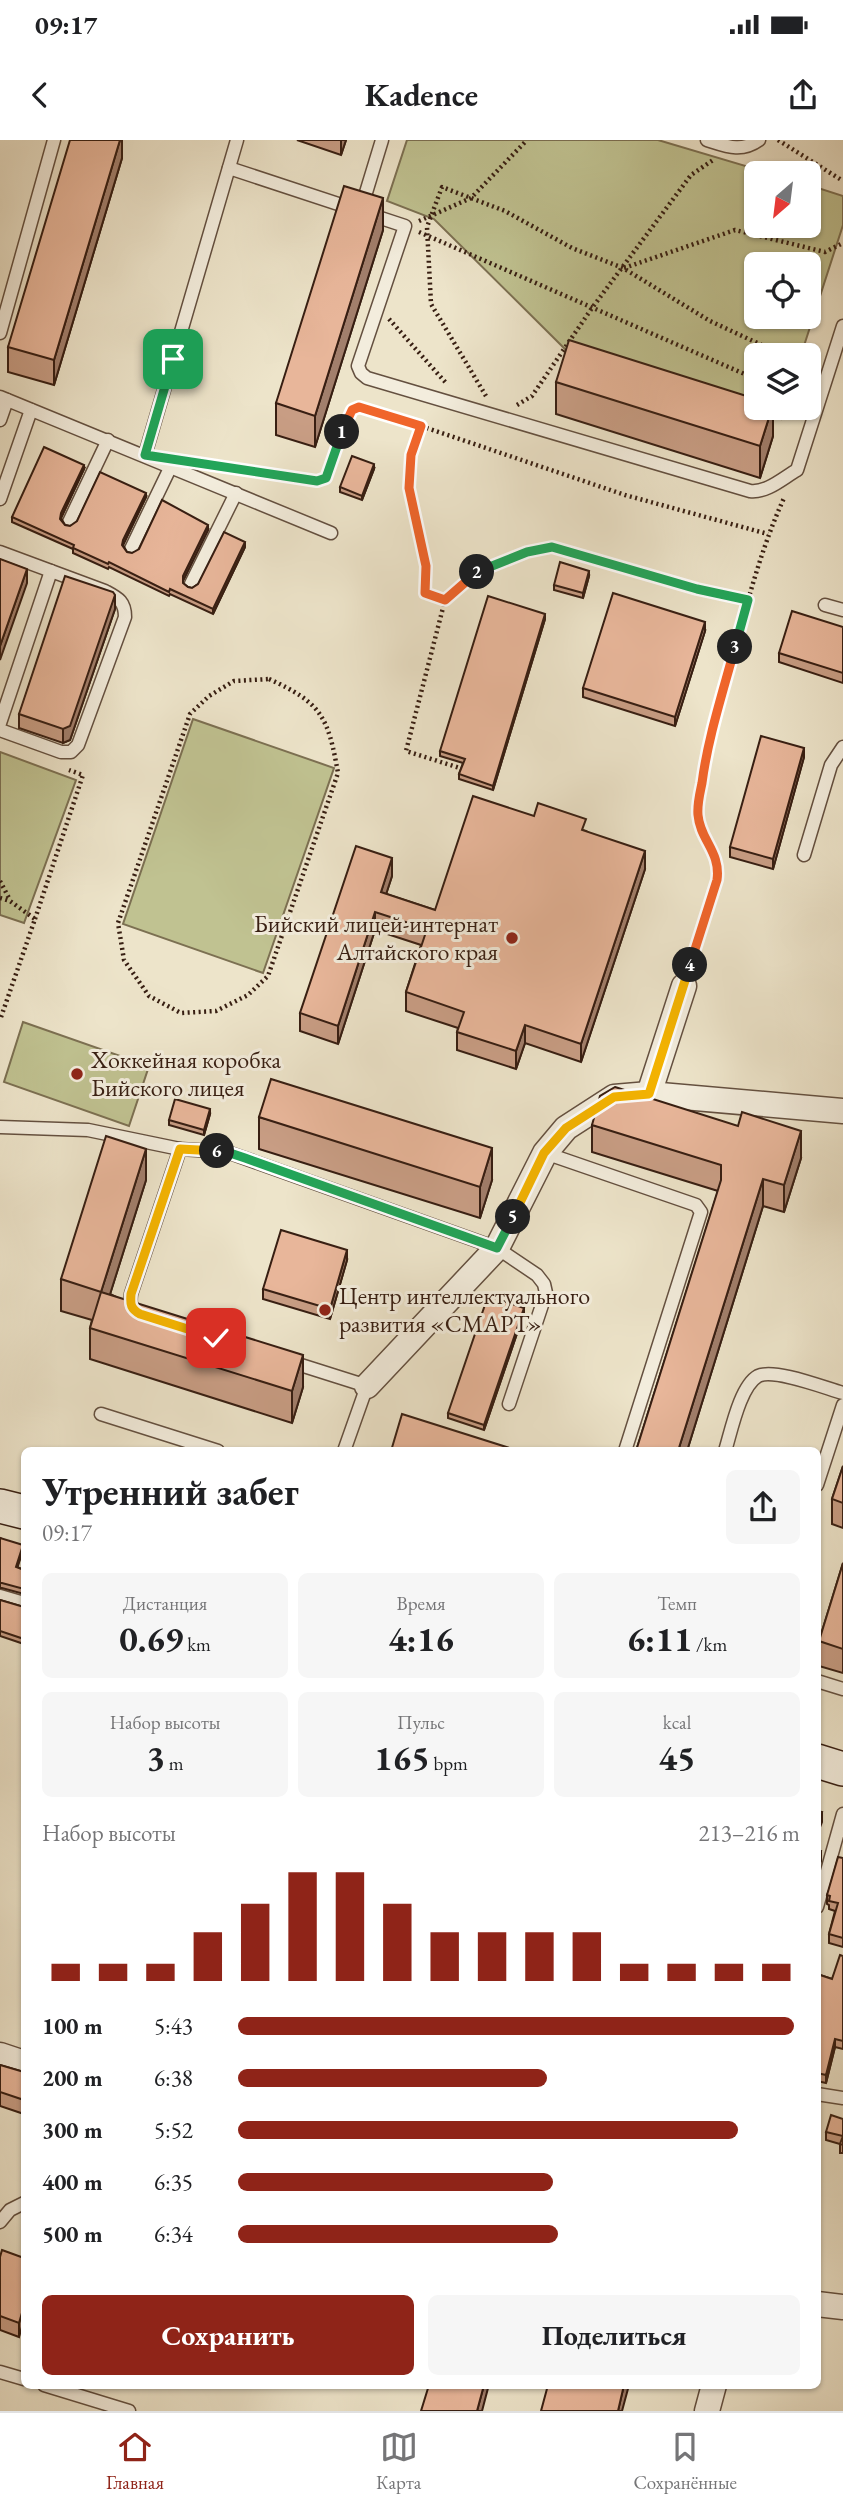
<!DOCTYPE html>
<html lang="ru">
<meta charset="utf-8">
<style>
body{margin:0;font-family:"EB Garamond",serif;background:#f6f6f6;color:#202124;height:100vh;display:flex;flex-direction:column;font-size:26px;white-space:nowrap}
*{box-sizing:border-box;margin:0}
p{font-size:23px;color:#757577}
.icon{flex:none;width:38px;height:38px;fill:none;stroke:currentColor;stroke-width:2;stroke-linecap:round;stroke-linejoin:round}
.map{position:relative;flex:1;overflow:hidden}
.drawer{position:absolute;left:21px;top:1307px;width:800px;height:942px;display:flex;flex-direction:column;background:#fff;border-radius:10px;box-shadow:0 2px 5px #0004}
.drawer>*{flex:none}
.needle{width:46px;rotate:208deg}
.fabs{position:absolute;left:744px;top:21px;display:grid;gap:14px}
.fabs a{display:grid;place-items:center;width:77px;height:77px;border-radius:10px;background:#fff;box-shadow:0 2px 5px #0004;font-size:35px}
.pin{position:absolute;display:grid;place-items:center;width:60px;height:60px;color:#fff;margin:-30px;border-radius:14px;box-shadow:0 4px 10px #0006}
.km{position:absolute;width:35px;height:35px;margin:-18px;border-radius:50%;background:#222;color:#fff;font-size:19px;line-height:35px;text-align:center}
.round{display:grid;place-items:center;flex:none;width:74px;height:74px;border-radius:10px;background:#f6f6f6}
.overview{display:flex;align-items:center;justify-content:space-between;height:119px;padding:0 21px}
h1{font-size:38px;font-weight:700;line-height:52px}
.figures{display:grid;grid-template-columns:repeat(3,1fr);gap:10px;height:119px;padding:7px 21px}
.figures div{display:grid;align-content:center;border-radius:10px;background:#f6f6f6;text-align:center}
.figures b{font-size:35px;font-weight:700}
.figures small{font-size:19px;font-weight:400}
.figures p{font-size:19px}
.chart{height:196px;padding:14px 21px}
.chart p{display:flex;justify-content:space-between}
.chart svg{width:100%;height:126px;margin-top:7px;stroke:#8f2418;stroke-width:6}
.button{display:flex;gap:14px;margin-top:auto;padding:14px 21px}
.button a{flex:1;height:80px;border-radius:10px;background:#8f2418;color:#fff;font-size:28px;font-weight:700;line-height:80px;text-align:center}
.button a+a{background:#f6f6f6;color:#202124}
ul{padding:0 21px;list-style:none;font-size:23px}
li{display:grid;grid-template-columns:112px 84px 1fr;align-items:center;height:52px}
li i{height:18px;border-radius:9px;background:#8f2418}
.status{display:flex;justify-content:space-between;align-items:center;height:49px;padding:0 35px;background:#fff;direction:ltr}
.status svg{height:19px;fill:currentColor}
header{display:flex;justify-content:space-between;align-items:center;height:91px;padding:0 21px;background:#fff;font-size:32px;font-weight:700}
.menu{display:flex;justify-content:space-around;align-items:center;height:98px;border-top:2px solid #e0e0e0;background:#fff;font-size:19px;color:#757577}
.menu a{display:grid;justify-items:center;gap:4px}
.menu .selected{color:#8f2418}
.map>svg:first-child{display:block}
.green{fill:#c0c291;stroke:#7c7052;stroke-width:2;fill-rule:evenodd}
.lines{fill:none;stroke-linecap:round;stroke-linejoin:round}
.lane-casing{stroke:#645040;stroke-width:15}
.street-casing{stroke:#645040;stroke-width:27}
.secondary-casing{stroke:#371e12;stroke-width:36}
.path{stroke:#371e12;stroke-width:4.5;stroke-dasharray:2 3.5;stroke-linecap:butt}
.lane{stroke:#f3eddd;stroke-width:12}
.street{stroke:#f3eddd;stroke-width:24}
.secondary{stroke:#f3eddd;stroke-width:33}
.wall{fill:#c89d84;stroke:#371e12;stroke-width:2}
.shaded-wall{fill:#a27f6c;stroke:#371e12;stroke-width:2}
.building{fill:#e8b69a;stroke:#371e12;stroke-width:2}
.split-1-casing{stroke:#fff;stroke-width:14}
.split-2-casing{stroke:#fff;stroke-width:14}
.split-3-casing{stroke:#fff;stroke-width:14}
.split-4-casing{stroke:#fff;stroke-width:14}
.split-5-casing{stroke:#fff;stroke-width:14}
.split-6-casing{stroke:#fff;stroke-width:14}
.split-7-casing{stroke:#fff;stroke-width:14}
.split-1{stroke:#22a559;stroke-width:9}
.split-2{stroke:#f0652b;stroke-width:9}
.split-3{stroke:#22a559;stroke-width:9}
.split-4{stroke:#f0652b;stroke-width:9}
.split-5{stroke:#f5b400;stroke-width:9}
.split-6{stroke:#22a559;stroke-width:9}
.split-7{stroke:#f5b400;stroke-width:9}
.poi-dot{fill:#8f2418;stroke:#f3eddd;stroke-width:2.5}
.labels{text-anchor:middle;stroke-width:6;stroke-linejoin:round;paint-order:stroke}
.poi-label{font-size:24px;fill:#371e12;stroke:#f3eddd;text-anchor:start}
</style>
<div class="status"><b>09:17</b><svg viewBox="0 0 49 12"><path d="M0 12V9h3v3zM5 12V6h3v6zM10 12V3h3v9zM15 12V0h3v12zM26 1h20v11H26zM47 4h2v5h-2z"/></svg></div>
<header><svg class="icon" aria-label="back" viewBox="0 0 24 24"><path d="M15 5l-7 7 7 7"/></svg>Kadence<svg class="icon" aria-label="share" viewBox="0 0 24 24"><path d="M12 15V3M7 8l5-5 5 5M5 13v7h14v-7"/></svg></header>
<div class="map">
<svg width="843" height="2271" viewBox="0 0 843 2271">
<rect width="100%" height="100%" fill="#ede4ca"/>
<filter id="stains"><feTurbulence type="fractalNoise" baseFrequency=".00286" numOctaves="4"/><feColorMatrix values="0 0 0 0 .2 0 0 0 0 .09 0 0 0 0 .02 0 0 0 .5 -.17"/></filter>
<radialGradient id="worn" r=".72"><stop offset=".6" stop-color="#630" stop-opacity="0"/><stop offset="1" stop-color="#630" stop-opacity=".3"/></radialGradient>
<g class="green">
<path d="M407,0H658L769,33H756V86H808L809,45L843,56V85L801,215H756V268H785L781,279L569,213L434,79L387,61ZM756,124H808V177H756Z"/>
<polygon points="193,579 334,628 263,833 123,784"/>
<polygon points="0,612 76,640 24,783 0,775"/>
<polygon points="23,882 149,926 129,986 4,942"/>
</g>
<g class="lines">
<g class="lane-casing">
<g id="lane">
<path d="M707,0C726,6 741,13 759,0"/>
<path d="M229,28L405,86L358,226L361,233L367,238L750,351C767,353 783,338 797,330L843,186"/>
<polyline points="361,69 382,0"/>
<polyline points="0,193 54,0"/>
<polyline points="0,257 331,393"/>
<polyline points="0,280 7,260"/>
<polyline points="145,315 237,0"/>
<polyline points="0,359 31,270"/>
<polyline points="69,382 108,300"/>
<polyline points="131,409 171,326"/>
<path d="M0,412L105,451C118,458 125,461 125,477L78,605L71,612H61L0,590"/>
<polyline points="191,444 236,353"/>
<polyline points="825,465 843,470"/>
<polyline points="0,583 51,431"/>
<polyline points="804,715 831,625 843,607"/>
<polyline points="0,987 88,990 180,1009 227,1012 497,1108 537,1135 544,1144 546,1153 509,1264"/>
<polyline points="545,1013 696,1065 701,1072 625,1311"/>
<path d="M138,1173C130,1168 130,1162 131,1154L180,1009"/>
<polyline points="288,1221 367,1246 344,1311"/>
<polyline points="101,1274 218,1311"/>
<path d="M725,1311C731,1292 740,1246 758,1236C774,1228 825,1248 843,1253"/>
<polyline points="817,1345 843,1265"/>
<polyline points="0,1456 24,1463"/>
<polyline points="817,1541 843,1549"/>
<polyline points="817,1767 843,1674"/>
<polyline points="817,1954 843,1958"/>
<polyline points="0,2082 10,2070 24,2063"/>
<polyline points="0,2232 24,2239"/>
<polyline points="44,2245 129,2271"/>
</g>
</g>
<g class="street-casing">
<g id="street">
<polyline points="649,954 684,846"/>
<polyline points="367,1246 497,1108 545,1013 566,988 614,957 649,954 843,971"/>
<polyline points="0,1915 24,1923"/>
<polyline points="817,2164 843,2167"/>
<polyline points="707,2271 714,2245"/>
</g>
</g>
<g class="secondary-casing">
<g id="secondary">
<polyline points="0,1366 24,1372"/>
<polyline points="817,1621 843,1629"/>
</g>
</g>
<g class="path">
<polyline points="778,0 843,41"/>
<polyline points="419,81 471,58 527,0"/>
<polyline points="419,92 756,239"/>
<polyline points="624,128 735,90 825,112 843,103"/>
<polyline points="389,179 446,243"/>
<polyline points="486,256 431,164 427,87 442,47 505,71 572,108 623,128 710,181 783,215"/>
<polyline points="517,265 532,256 592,168 691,35 713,20"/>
<polyline points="421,286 411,315 409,348 426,426 425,453 445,460"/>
<polyline points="215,326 317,341 326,338 347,277 352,270 359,267 421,286 625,355 768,394"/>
<path d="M269,539C322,563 328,577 338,633L268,836L248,855L216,871L181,873L149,856L124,820L118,783L190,574L209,556L234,541Z"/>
<polyline points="463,629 406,611 445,460 477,432 527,412 552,407 748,460"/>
<polyline points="0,741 10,760"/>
<polyline points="0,758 10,761 35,779 0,880"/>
<polyline points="35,779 83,635 69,630"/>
<path d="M690,825L717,740C721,709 697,697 698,670C700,623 716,576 729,530C745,472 759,413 784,358"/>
</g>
<use href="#lane" class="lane"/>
<use href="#street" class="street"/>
<use href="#secondary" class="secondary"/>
</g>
<g class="wall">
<polygon points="122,0 122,18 54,245 8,232 8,207"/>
<polygon points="297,0 346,0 341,15"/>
<polygon points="383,90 315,307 276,295 276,263"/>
<polygon points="556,242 773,268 773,296 760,338 556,274"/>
<polygon points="84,329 61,378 65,385 70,386 146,357 123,405 127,412 132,413 208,390 183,440 183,443 188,447 192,448 198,444 245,407 213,474 170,454 169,456 109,427 108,429 73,413 73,409 12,382 12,377"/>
<polygon points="374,329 362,360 340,352 340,347"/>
<polygon points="589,436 583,458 554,450 554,445"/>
<polygon points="115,469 70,600 63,603 19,588 19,574"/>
<polygon points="545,479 493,650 459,639 459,634 463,623 440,616 440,611"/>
<polygon points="843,487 843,543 779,522 779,513"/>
<polygon points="705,491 675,586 583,557 583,548"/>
<polygon points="804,617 773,729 730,717 730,707"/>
<polygon points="534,676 586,691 645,729 581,922 525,903 516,929 457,910 457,892 458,888 406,871 406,852 421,805 375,790 338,904 300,891 300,873 392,736 386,754 435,770"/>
<polygon points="210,974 204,995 169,985 169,980"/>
<polygon points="259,977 492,1040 480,1078 259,1009"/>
<polygon points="592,985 801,1018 784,1072 763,1066 687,1311 636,1311 718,1051 592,1012"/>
<polygon points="146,1040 110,1154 303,1247 292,1283 90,1219 90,1188 92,1180 61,1171 61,1139"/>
<polygon points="347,1120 330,1179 263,1159 263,1149"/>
<polygon points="524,1173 484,1290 448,1278 448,1273"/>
<polygon points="843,1326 843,1388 832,1384 832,1359"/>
<polygon points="0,1398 23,1410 17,1427 24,1430 24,1454 2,1448 0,1448"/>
<polygon points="843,1423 843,1533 819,1526 819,1501"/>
<polygon points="0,1460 24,1467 24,1504 0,1496"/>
<polygon points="843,1718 843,1807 829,1803 829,1794 835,1771 829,1769 829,1765 827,1764 827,1755"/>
<polygon points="843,1816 843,1909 835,1907 826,1943 817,1941 817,1834 832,1839"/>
<polygon points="0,1925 24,1932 24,1974 0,1966"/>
<polygon points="843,1979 843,2013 840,2013 840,2004 826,2000 826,1992"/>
<polygon points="0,2117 24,2118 19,2197 0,2190"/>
</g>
<g class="shaded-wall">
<polygon points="120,0 122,0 122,18 54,245 54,220"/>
<polygon points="341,0 346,0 341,15"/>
<polygon points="383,58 383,90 315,307 315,276"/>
<polygon points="772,268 773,268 773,296 760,338 760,306"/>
<polygon points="374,324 374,329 362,360 362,356"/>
<polygon points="84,325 84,329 61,378 60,383 61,373"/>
<polygon points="146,353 146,357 123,405 122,410 123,400"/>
<polygon points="208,385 208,390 183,441 183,436"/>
<polygon points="245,402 245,407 213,474 213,469"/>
<polygon points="27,429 27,443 0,520 0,506"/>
<polygon points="589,431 589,436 583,458 583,453"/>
<polygon points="115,455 115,469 70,600 63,603 63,589"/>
<polygon points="545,474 545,479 493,650 493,646"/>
<polygon points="705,482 705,491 675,586 675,577"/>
<polygon points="804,608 804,617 773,729 773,719"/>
<polygon points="645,711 645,729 581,922 581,904"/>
<polygon points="392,718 392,736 381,770 381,752"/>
<polygon points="375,772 375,790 338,904 338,886"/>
<polygon points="525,885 525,903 516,929 516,911"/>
<polygon points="210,969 210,974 204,995 204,990"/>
<polygon points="801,991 801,1018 784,1072 784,1045"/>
<polygon points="492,1008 492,1040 480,1078 480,1047"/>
<polygon points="146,1009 146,1040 101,1183 101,1152"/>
<polygon points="763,1039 763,1066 687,1311 678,1311"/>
<polygon points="347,1110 347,1120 330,1179 330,1169"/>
<polygon points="524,1168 524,1173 484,1290 484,1285"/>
<polygon points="303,1215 303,1247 292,1283 292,1251"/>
<polygon points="23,1405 23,1410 16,1432 16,1427"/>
<polygon points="822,1672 822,1682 817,1695 817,1685"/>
<polygon points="821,1711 821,1721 817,1734 817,1724"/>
<polygon points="835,1899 835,1907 826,1943 826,1935"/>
<polygon points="24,2166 24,2180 19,2197 19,2183"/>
<polygon points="484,2245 488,2245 488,2248 482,2271 477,2271"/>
<polygon points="624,2245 629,2245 622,2271 618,2271"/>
</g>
<g class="building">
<polygon points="70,0 120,0 54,220 8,207"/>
<polygon points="344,46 383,58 315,276 276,263"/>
<polygon points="569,200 756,259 756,268 772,268 760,306 556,242"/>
<polygon points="44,307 84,325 61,373 60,379 65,385 70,386 77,381 100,332 146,353 123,400 122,405 127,412 132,413 139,409 162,360 208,385 183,436 183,443 188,447 192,448 198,444 224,392 245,402 213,469 170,449 169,452 109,422 108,424 73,408 74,405 12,377"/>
<polygon points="352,316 374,324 362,356 340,347"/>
<polygon points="0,419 27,429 0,506"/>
<polygon points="560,422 589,431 583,453 554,445"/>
<polygon points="65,436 113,452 115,455 70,586 63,589 19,574"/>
<polygon points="613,453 705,482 675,577 583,548"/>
<polygon points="488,456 545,474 493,646 459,634 465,619 440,611"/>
<polygon points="792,471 843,487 843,533 779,513"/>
<polygon points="761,596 804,608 773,719 730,707"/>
<polygon points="473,656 534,676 538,663 586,679 582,690 645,711 581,904 525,885 516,911 457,892 464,872 406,852 427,789 375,772 338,886 300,873 356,706 392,718 381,752 435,770"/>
<polygon points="271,939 492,1008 480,1047 259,977"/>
<polygon points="615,947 738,986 742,972 801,991 784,1045 763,1039 678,1311 636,1311 721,1040 721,1025 592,985 600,956"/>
<polygon points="175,959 210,969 204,990 169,980"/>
<polygon points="106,996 146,1009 101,1152 61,1139"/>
<polygon points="281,1090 347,1110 330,1169 263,1149"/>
<polygon points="101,1152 303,1215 292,1251 90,1188"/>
<polygon points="488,1156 524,1168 484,1285 448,1273"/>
<polygon points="402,1274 519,1311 391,1311"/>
<polygon points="843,1326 843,1363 832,1359"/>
<polygon points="0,1398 23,1405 16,1427 24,1430 24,1449 2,1443 0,1443"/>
<polygon points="843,1423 843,1509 819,1501"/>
<polygon points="0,1460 24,1467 24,1499 0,1491"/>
<polygon points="817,1671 822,1672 817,1685"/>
<polygon points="817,1710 821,1711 817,1724"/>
<polygon points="838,1717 843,1718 843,1798 829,1794 838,1763 829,1761 830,1756 827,1755"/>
<polygon points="840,1815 843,1816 843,1901 835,1899 826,1935 817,1933 817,1834 832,1839"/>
<polygon points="0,1925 24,1932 24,1960 0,1952"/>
<polygon points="831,1975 843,1979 843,2005 840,2004 843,1996 826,1992"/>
<polygon points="2,2110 24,2118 24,2166 19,2183 0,2176 0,2117"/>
<polygon points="429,2245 484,2245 477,2271 421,2271"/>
<polygon points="548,2245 624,2245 618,2271 541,2271"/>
</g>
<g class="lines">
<g class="split-1-casing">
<polyline id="split-1" points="173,219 145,315 317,341 326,338 342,292"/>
</g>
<g class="split-2-casing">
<polyline id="split-2" points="342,292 352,270 359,267 421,286 411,315 409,348 426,426 425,453 445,460 477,432"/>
</g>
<g class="split-3-casing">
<polyline id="split-3" points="477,432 527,412 552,407 697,449 748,460 735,507"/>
</g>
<g class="split-4-casing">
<path id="split-4" d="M690,825L717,740C721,712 700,700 698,675C697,664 700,653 702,643C708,597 723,552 735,507"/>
</g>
<g class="split-5-casing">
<polyline id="split-5" points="513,1077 544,1013 566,988 614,957 649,954 690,825"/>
</g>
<g class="split-6-casing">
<polyline id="split-6" points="217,1011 227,1012 245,1018 497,1108 513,1077"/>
</g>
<g class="split-7-casing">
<path id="split-7" d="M216,1198L140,1174C131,1169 130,1165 131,1154L180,1009L217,1011"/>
</g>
<use href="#split-1" class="split-1"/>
<use href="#split-2" class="split-2"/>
<use href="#split-3" class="split-3"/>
<use href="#split-4" class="split-4"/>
<use href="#split-5" class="split-5"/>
<use href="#split-6" class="split-6"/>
<use href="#split-7" class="split-7"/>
</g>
<g class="poi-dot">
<circle cx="512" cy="798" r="7"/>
<circle cx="77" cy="934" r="7"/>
<circle cx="325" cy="1170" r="7"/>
</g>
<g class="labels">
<g class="poi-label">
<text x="498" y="792" text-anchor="end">Бийский лицей-интернат<tspan x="498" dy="28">Алтайского края</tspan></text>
<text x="91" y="928">Хоккейная коробка<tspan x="91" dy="28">Бийского лицея</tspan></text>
<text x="339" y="1164">Центр интеллектуального<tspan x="339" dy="28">развития «СМАРТ»</tspan></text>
</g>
</g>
<rect width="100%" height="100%" filter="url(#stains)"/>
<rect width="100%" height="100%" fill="url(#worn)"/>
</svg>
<div class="fabs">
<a><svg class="needle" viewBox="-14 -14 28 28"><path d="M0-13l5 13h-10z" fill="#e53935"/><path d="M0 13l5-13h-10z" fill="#757577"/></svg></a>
<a><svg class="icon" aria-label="locate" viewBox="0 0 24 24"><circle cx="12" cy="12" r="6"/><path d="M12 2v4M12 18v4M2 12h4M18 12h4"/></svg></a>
<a><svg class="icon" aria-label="layers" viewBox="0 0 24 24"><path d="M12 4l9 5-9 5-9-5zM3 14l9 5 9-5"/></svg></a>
</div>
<div class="pin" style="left:173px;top:219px;background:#1e9e55"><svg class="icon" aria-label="arrive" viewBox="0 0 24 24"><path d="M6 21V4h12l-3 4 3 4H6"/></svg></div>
<div class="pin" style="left:216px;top:1198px;background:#d93025"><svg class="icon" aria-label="check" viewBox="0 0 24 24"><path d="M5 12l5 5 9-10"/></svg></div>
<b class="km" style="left:342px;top:292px">1</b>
<b class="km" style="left:477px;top:432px">2</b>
<b class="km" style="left:735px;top:507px">3</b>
<b class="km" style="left:690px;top:825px">4</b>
<b class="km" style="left:513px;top:1077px">5</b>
<b class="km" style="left:217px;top:1011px">6</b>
<section class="drawer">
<div class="overview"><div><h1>Утренний забег</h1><p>09:17</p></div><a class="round"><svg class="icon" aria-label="share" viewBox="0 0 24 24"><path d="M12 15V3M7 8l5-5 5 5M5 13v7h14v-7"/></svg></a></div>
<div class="figures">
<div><p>Дистанция</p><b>0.69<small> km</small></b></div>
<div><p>Время</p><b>4:16</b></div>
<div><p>Темп</p><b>6:11<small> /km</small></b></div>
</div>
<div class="figures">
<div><p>Набор высоты</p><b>3<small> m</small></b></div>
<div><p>Пульс</p><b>165<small> bpm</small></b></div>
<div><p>kcal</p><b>45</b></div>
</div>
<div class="chart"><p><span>Набор высоты</span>213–216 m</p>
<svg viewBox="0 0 160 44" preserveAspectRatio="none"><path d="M5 44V38M15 44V38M25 44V38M35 44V27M45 44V17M55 44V6M65 44V6M75 44V17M85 44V27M95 44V27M105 44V27M115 44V27M125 44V38M135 44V38M145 44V38M155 44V38"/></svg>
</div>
<ul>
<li><b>100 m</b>5:43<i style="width:99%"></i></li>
<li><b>200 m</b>6:38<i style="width:55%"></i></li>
<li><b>300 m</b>5:52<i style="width:89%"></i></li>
<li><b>400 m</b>6:35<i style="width:56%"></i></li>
<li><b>500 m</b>6:34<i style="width:57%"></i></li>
</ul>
<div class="button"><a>Сохранить</a><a>Поделиться</a></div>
</section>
</div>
<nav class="menu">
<a class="selected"><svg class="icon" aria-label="home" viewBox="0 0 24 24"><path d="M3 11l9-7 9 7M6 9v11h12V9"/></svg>Главная</a>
<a><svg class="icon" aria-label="map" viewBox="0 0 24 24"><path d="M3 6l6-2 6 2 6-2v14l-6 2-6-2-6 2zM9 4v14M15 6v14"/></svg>Карта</a>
<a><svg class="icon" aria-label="saved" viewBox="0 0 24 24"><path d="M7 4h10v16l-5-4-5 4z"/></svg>Сохранённые</a>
</nav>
